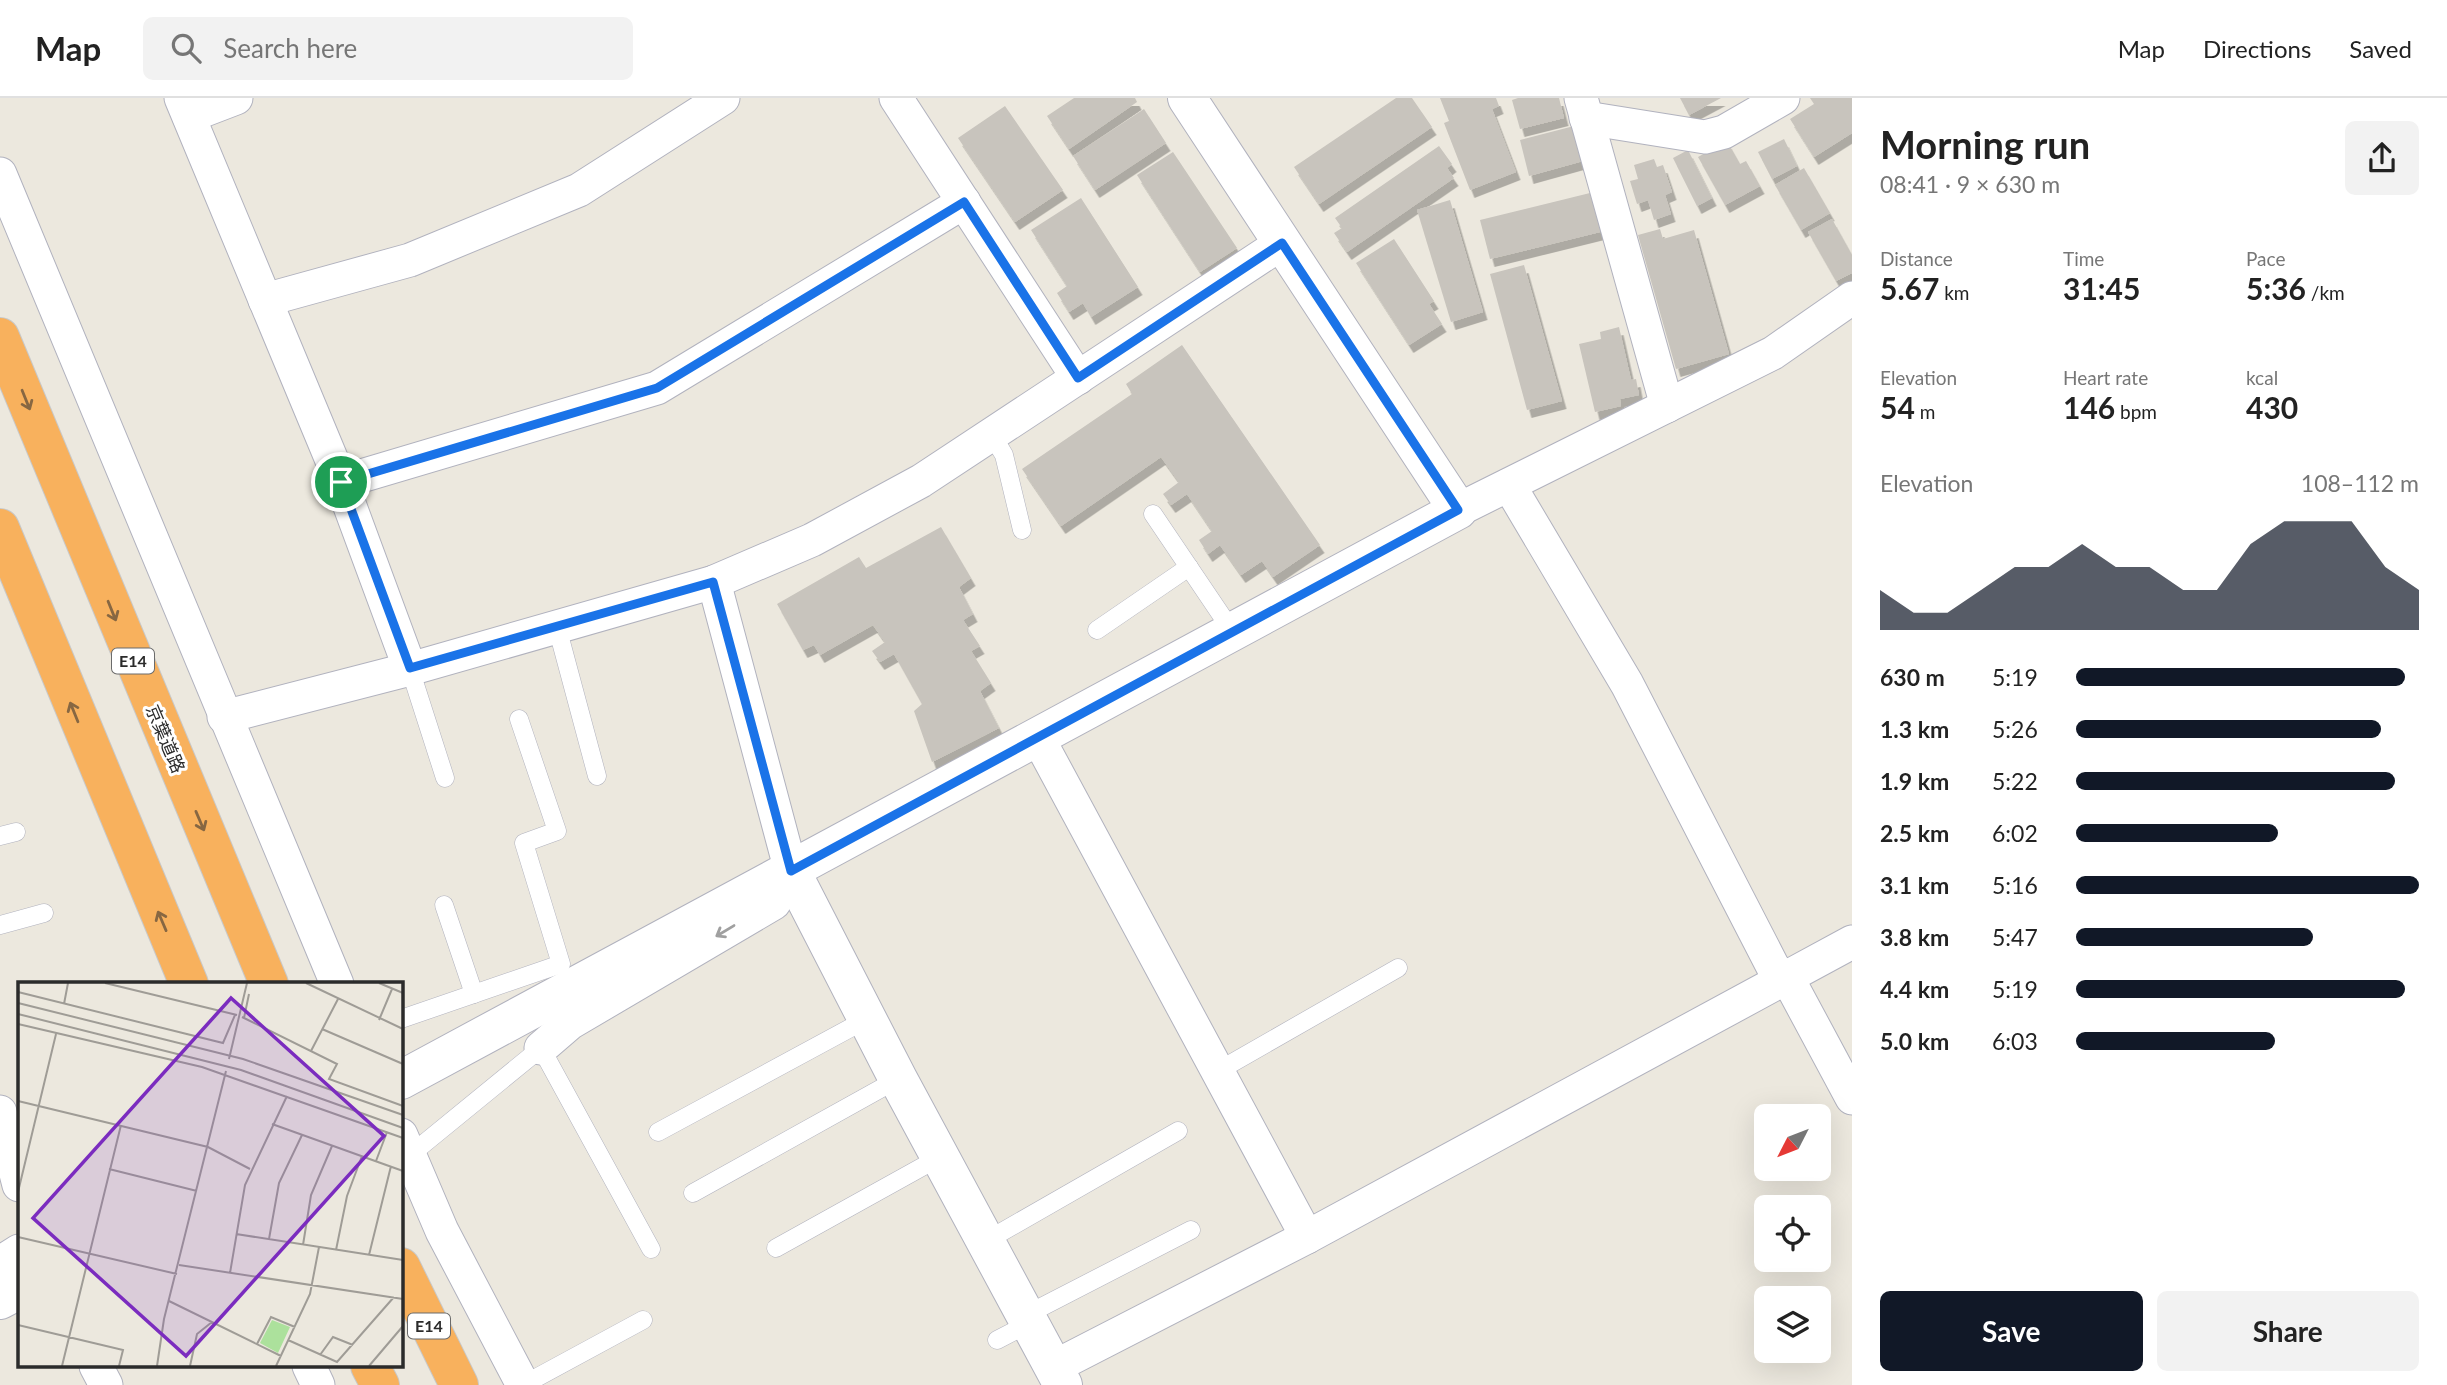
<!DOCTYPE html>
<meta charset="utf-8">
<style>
body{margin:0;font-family:Lato,"Noto Sans JP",sans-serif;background:#f2f2f2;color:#222;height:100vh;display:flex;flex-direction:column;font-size:26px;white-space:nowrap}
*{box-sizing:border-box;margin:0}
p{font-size:23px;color:#767676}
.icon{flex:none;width:38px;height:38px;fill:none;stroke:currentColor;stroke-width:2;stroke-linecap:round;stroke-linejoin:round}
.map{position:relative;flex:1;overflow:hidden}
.drawer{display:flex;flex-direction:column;background:#fff;width:595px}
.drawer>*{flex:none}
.needle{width:46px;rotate:228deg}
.tools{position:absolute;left:1754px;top:1006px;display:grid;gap:14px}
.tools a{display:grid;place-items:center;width:77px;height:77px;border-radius:10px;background:#fff;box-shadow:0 7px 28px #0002;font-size:35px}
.pin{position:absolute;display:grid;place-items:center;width:60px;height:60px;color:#fff;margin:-30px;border:4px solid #fff;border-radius:50%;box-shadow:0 2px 7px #0007}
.round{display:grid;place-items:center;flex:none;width:74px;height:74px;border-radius:10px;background:#f2f2f2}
.overview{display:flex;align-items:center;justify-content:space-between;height:119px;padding:0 28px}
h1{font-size:38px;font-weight:700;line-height:52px}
.figures{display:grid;grid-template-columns:repeat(3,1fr);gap:10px;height:119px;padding:7px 28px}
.figures div{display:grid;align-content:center}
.figures b{font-size:30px;font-weight:700}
.figures small{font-size:19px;font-weight:400}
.figures p{font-size:19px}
.chart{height:196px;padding:14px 28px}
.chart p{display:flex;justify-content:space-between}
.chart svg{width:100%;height:126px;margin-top:7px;fill:#111827;opacity:.7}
.cta{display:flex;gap:14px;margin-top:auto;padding:14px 28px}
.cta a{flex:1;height:80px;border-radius:10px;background:#111827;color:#fff;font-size:28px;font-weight:700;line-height:80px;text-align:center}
.cta a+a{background:#f2f2f2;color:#222}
ul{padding:0 28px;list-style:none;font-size:23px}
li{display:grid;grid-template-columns:112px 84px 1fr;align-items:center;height:52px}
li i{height:18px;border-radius:9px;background:#111827}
header{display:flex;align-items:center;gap:42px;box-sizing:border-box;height:98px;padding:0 35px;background:#fff;border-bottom:2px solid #e0e0e0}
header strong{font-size:33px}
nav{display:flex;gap:38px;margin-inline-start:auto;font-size:24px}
.search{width:490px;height:63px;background:#f2f2f2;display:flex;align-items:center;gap:18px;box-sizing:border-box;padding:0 24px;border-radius:10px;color:#767676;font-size:26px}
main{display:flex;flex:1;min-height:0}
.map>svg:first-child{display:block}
.building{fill:#c8c4bd;filter:url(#shadow)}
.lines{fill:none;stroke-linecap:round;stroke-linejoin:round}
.service-casing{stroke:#b1b2be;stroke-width:19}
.minor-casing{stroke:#b1b2be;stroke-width:35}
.tertiary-casing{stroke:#b1b2be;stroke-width:40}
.motorway-casing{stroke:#c8c8c8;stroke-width:40}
.service{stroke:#fff;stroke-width:18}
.minor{stroke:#fff;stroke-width:33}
.tertiary{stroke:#fff;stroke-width:38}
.motorway{stroke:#f8b15d;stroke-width:38}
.oneway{stroke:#876742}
.oneway2{stroke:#a0a0a0}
.route-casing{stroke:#fff;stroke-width:14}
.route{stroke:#1a73e8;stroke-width:9}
.labels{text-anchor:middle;stroke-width:6;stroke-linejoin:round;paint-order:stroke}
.shield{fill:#fff;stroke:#6b6b6b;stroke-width:2}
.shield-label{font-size:16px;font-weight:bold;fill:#2b2b2b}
.street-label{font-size:18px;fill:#2b2b2b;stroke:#fff}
.inset-road{fill:none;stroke:#9f9c96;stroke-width:2}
.view{fill:#7b2cbf;fill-opacity:0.15;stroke:#7b2cbf;stroke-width:3.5}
.inset-edge{fill:none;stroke:#2b2b2b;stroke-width:3.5}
</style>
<header>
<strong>Map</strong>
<div class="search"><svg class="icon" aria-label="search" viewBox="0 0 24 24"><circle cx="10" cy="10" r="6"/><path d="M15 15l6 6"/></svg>Search here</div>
<nav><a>Map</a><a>Directions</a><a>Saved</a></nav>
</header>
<main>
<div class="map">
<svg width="1852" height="1287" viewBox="0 0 1852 1287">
<defs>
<filter id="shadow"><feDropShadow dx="4.5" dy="8" stdDeviation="0" flood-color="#0004"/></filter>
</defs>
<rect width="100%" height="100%" fill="#ece8de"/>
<g class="building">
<polygon points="1074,0 1135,0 1137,4 1069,51 1047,18"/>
<polygon points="1396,0 1412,0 1432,29 1319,106 1294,69"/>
<polygon points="1440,0 1496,0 1499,8 1492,11 1516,74 1470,92 1444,25 1449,23"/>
<polygon points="1518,0 1559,0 1564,20 1520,31 1512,2"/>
<polygon points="1680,0 1721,0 1689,17"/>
<polygon points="1810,0 1852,0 1852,35 1814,59 1790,21 1814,6"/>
<polygon points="1005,8 1063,92 1015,124 958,40"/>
<polygon points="1144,11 1166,45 1095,92 1073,58"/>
<polygon points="1574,28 1583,63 1529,78 1520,42"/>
<polygon points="1784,41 1797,68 1772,81 1758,54"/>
<polygon points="1727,43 1740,66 1746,63 1760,88 1725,107 1698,59"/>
<polygon points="1439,48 1452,66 1447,70 1454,80 1347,154 1334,135 1342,130 1335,120"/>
<polygon points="1688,52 1712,100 1697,108 1673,60"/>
<polygon points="1173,54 1237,150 1200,174 1137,77"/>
<polygon points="1654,61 1657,69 1663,67 1672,94 1665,97 1671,116 1654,122 1648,102 1637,106 1630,83 1638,81 1634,67"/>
<polygon points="1804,70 1830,115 1801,132 1775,87"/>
<polygon points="1590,95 1600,134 1490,161 1480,122"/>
<polygon points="1081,100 1138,189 1091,219 1083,205 1069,214 1057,195 1067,188 1031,132"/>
<polygon points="1450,102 1483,214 1451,224 1417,112"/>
<polygon points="1832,121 1852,157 1852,175 1836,183 1808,134"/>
<polygon points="1660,131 1663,141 1694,132 1729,256 1676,271 1638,137"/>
<polygon points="1394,141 1434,203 1429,206 1442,226 1409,247 1356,165"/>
<polygon points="1524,167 1562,303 1527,312 1490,176"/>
<polygon points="1619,229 1631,282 1636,281 1639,297 1620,301 1621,308 1595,314 1579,246 1601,241 1600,234"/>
<polygon points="1182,247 1320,447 1273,479 1262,463 1241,477 1220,447 1208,456 1199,442 1212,433 1187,396 1171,407 1163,396 1179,384 1161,359 1061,428 1022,371 1132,296 1126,286"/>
<polygon points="941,429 971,480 959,489 973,516 963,522 980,548 971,553 991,585 980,593 999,630 932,664 914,613 922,606 894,556 880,564 872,553 885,544 873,527 820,557 814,547 803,552 777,506 859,459 866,470"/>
</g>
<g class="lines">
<g class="service-casing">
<g id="service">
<polyline points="992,337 1004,357 1022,432"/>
<polyline points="1153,416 1232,533"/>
<polyline points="557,529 597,678"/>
<polyline points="1097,532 1189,469"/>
<polyline points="410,571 445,680"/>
<polyline points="0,738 16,734"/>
<polyline points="444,807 474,896"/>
<polyline points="0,827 44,815"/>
<polyline points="401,921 561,866 524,745 557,733 519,621"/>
<polyline points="1218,973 1398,870"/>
<polyline points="658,1034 867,921"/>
<polyline points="410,1057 541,950 651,1151"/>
<polyline points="693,1095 898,981"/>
<polyline points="986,1143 1178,1033"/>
<polyline points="776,1150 940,1059"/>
<polyline points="1026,1217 1191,1132"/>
<polyline points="997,1242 1030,1225"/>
<polyline points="523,1287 643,1222"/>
</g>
</g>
<g class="minor-casing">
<g id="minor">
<polyline points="181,0 341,384 410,571"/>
<polyline points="896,0 1078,280"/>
<polyline points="1581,0 1667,308"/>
<polyline points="189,18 236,0"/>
<polyline points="1586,20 1705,39 1724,34 1783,0"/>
<polyline points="0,76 337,886"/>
<polyline points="265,202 410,162 579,92 723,0"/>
<polyline points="341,384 657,290 964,104"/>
<polyline points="1509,387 1627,586 1773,869 1794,892 1852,1000"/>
<polyline points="1458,412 1773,255 1852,200"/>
<polyline points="224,619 410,571 714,484 812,442 921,383 1282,145"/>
<polyline points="1037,638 1307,1139"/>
<polyline points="541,950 570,925 774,805 791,773 714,484"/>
<polyline points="0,1014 19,1087"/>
<polyline points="401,1037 442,1133 523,1287"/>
<polyline points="0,1165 19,1153"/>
<polyline points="96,1268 106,1287"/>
<polyline points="309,1268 318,1287"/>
<polyline points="1054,1269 1307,1139 1852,844"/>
</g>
</g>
<g class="tertiary-casing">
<g id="tertiary">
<polyline points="791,773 898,981 1063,1287"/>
<polyline points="401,982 1458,412 1187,0"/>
<polyline points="0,1202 19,1192"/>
</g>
</g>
<g class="motorway-casing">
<g id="motorway">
<polyline points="0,239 269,886"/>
<polyline points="0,430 189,886"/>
<polyline points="401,1169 459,1287"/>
<polyline points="370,1268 380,1287"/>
</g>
</g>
<use href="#service" class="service"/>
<use href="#minor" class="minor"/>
<use href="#tertiary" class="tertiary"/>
<use href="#motorway" class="motorway"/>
</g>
<defs><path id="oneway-shaft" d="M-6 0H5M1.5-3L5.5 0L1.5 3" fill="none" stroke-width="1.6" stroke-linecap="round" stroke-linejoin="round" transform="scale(1.75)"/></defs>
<g class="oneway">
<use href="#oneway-shaft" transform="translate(26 302) rotate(68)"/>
<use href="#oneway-shaft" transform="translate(112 513) rotate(68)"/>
<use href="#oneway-shaft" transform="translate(74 614) rotate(-112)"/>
<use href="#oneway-shaft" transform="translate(200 723) rotate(67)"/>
<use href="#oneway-shaft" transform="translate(162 823) rotate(-113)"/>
</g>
<use class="oneway2" href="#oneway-shaft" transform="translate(725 833) rotate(149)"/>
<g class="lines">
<g class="route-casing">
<polygon id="route" points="964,104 1078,280 1282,145 1458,412 791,773 713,484 410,570 341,384 657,290"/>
</g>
<use href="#route" class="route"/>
</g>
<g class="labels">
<g class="shield">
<rect x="112" y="550.5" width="42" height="25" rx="5"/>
<rect x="408" y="1215.5" width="42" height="25" rx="5"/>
</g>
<g class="shield-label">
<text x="133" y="569">E14</text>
<text x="429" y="1234">E14</text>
</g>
<g class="street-label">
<text transform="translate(165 641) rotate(67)" y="6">京葉道路</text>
</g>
</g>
<g transform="translate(18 884)">
<rect width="385" height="385" fill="#ece8de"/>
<path d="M254,338L272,345L260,371L242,361Z" fill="#ace19c"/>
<path class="inset-road" d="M87,1L219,33M288,1L385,47M361,1L385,11M0,10L205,61L217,33M0,21L225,77L385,133M46,22L50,1M0,32L223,88L385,146M224,35L319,82L311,97L385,124M226,36L231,12M361,38L374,7M0,42L184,85L385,156M304,47L385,82M293,69L320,17M211,77L229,1M0,119L190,165L232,187M254,142L385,189M358,179L369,150M91,187L179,209M0,210L38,52M218,252L385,278M0,255L159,292M251,257L261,201L284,153M285,263L293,213L314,164M318,268L329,214L344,174M351,273L373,184M161,283L385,317M212,291L227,203L269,114M151,319L263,374M0,343L105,368L101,384M270,358L319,380L376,315M239,362L253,335L277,345M302,373L315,355L335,363M44,384L103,143M139,384L146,337L208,89M172,384L179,352L194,340M258,384L292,312L301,265M351,384L385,344"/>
<path class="view" d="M213,16L366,154L168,374L15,236Z"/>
<rect width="385" height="385" class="inset-edge"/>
</g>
</svg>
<div class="tools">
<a><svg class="needle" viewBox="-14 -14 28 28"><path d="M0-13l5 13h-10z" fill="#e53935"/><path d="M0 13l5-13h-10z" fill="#767676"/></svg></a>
<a><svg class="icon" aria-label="locate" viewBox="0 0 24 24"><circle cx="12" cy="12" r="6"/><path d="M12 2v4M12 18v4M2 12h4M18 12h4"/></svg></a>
<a><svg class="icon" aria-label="layers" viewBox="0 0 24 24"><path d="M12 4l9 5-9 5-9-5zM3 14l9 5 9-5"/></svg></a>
</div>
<div class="pin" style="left:341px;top:384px;background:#1e9e55"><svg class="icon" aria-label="arrive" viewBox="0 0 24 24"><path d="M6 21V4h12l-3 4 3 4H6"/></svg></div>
</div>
<section class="drawer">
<div class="overview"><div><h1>Morning run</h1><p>08:41 · 9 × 630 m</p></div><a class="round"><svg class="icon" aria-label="share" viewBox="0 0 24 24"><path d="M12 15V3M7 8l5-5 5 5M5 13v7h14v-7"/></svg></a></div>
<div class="figures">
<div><p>Distance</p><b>5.67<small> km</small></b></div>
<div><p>Time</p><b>31:45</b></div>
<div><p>Pace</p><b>5:36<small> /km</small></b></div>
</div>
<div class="figures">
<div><p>Elevation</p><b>54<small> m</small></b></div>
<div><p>Heart rate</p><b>146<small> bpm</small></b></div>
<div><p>kcal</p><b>430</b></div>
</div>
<div class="chart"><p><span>Elevation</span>108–112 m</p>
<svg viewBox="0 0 160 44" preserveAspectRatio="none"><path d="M0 44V30L10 38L20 38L30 30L40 22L50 22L60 14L70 22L80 22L90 30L100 30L110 14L120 6L130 6L140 6L150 22L160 30V44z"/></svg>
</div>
<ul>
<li><b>630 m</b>5:19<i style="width:96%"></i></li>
<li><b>1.3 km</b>5:26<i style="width:89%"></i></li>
<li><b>1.9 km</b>5:22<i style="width:93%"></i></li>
<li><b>2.5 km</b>6:02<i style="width:59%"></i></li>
<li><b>3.1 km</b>5:16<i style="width:100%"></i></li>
<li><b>3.8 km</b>5:47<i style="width:69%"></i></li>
<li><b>4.4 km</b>5:19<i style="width:96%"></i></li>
<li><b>5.0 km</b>6:03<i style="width:58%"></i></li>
</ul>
<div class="cta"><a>Save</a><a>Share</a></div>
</section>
</main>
